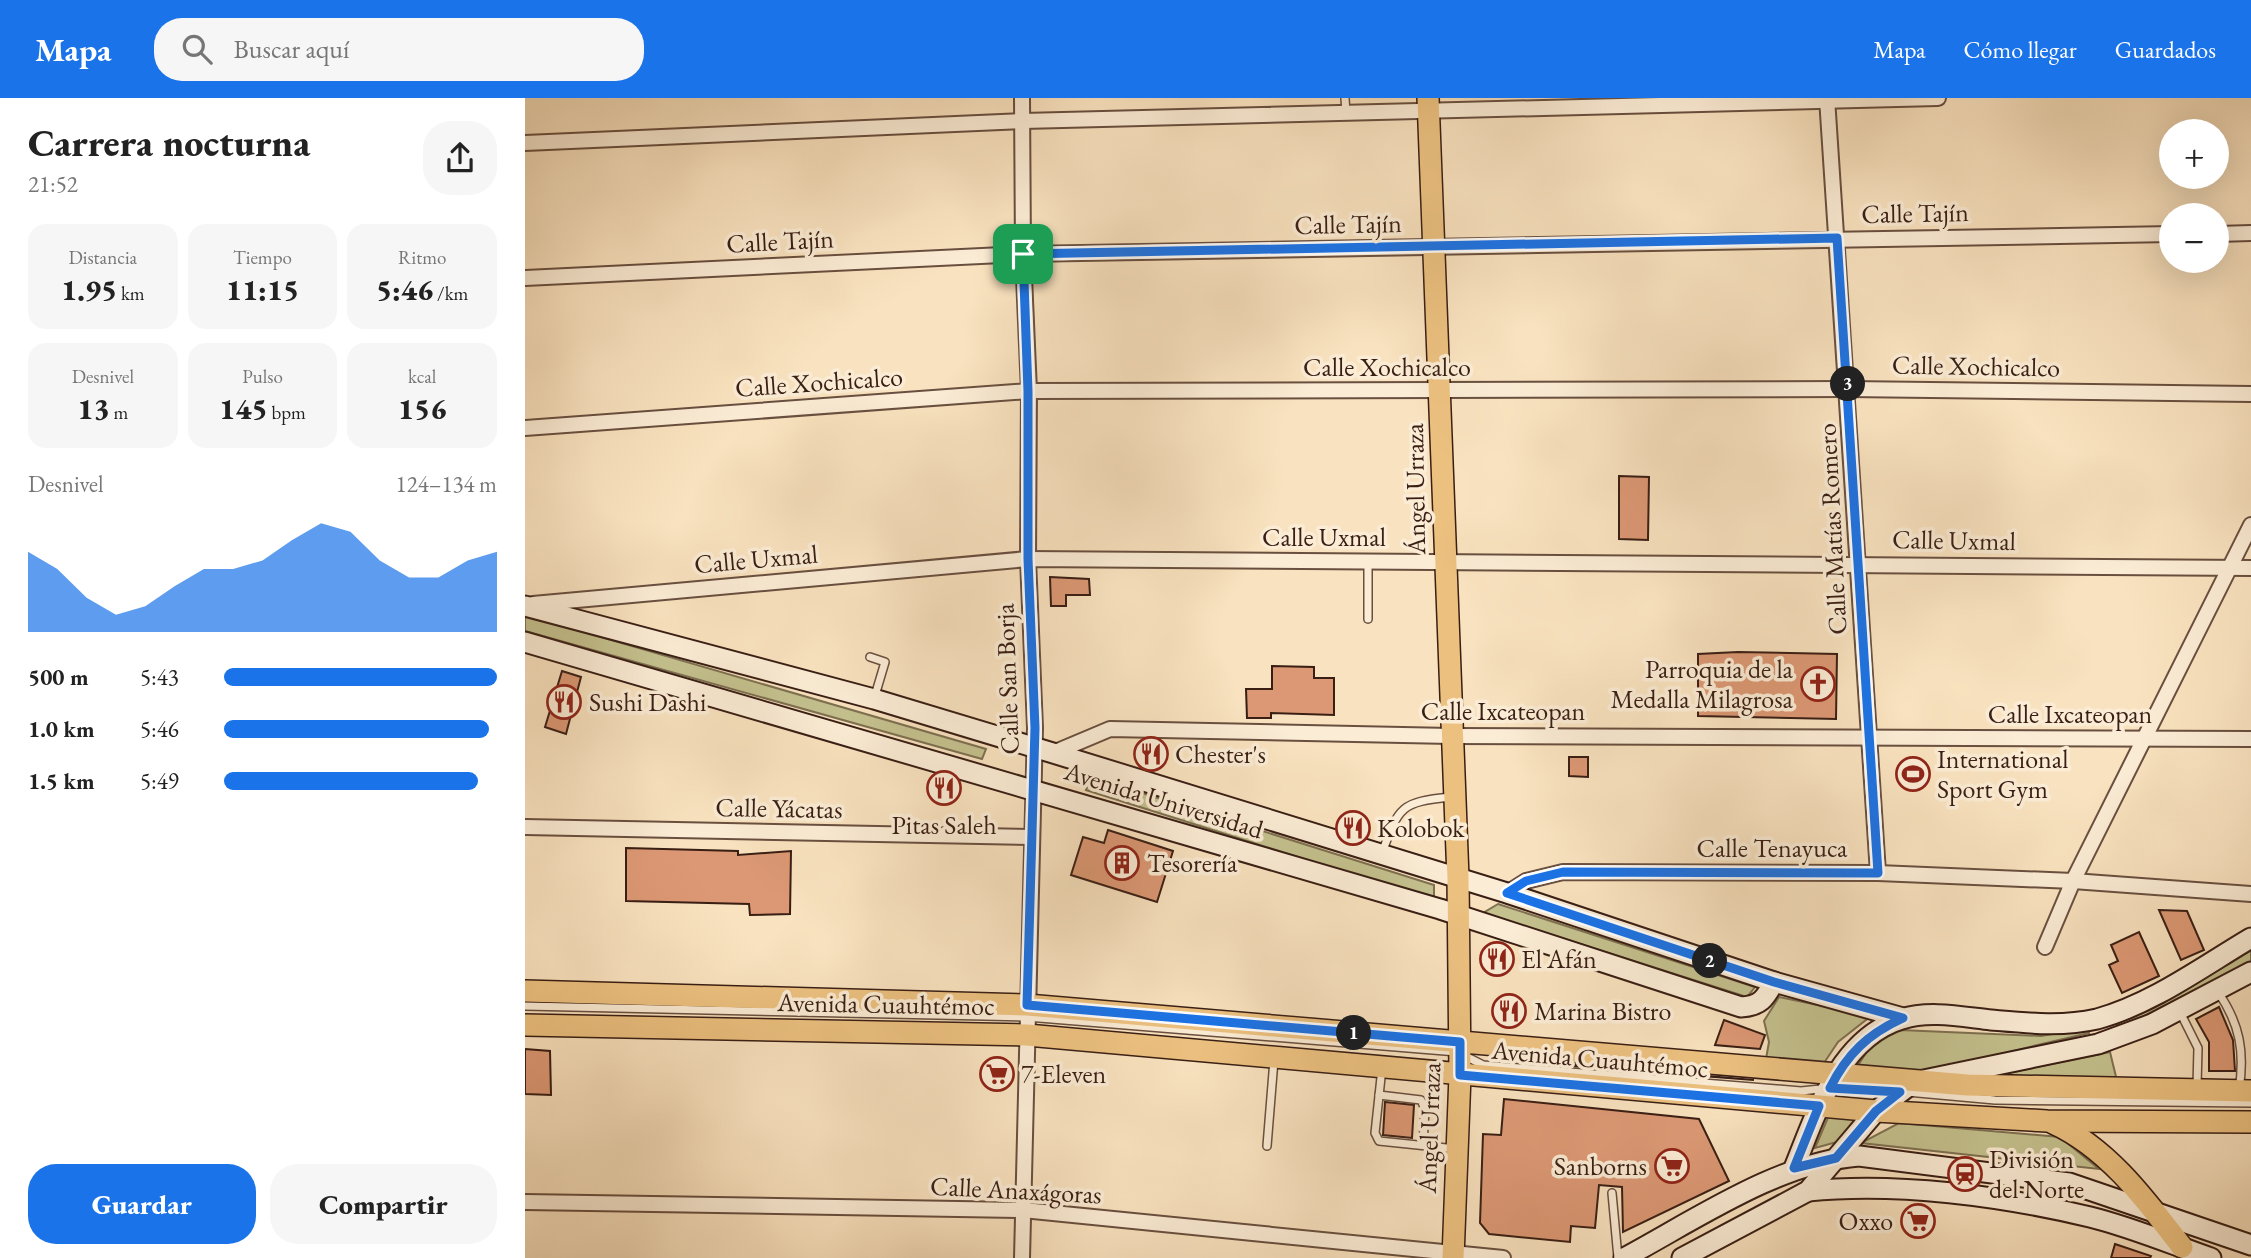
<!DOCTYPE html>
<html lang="es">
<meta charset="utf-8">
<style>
body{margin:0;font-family:"EB Garamond",serif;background:#f6f6f6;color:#222;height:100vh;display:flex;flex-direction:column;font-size:26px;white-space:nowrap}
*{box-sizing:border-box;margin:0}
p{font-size:23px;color:#767676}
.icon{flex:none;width:38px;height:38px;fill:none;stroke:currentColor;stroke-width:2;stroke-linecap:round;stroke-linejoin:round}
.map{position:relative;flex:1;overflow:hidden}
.panel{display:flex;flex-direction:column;background:#fff;width:525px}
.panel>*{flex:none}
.fabs{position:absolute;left:1634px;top:21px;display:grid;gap:14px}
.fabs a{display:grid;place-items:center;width:70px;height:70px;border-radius:50%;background:#fff;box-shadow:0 7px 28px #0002;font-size:35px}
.pin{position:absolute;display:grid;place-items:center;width:60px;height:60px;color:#fff;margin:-30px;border-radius:14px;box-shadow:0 4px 10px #0006}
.km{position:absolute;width:35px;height:35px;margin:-18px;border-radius:50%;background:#222;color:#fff;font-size:19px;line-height:35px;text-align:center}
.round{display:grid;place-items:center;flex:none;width:74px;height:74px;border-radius:28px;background:#f6f6f6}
.summary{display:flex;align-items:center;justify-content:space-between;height:119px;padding:0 28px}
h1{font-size:38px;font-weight:800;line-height:52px}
.metrics{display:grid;grid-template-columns:repeat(3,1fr);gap:10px;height:119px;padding:7px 28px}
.metrics div{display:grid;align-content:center;border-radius:18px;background:#f6f6f6;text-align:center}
.metrics b{font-size:30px;font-weight:800}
.metrics small{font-size:19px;font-weight:400}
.metrics p{font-size:19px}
.chart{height:196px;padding:14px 28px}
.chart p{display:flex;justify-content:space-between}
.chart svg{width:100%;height:126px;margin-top:7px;fill:#1a73e8;opacity:.7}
.cta{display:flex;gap:14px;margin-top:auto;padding:14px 28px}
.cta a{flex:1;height:80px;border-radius:28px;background:#1a73e8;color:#fff;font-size:28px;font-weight:800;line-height:80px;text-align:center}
.cta a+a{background:#f6f6f6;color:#222}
ul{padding:0 28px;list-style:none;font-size:23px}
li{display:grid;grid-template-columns:112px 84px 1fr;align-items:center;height:52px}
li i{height:18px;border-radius:9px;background:#1a73e8}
header{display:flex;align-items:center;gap:42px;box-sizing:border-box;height:98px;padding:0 35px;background:#1a73e8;color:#fff}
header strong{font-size:33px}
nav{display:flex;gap:38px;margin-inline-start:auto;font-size:24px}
.search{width:490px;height:63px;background:#f6f6f6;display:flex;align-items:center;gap:18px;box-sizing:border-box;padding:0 24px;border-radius:28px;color:#767676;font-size:26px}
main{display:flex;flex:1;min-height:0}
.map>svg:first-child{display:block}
.green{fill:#c4c18e;stroke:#7e7051;stroke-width:2}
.building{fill:#dc9874;stroke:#391e14;stroke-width:2}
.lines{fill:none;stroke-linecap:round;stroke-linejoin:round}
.lane-casing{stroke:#694f3f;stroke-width:10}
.street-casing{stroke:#694f3f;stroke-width:18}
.secondary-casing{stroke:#391e14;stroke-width:23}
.primary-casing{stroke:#391e14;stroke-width:24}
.lane{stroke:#fbecd5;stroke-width:7}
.street{stroke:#fbecd5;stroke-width:14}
.secondary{stroke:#fbecd5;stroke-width:19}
.primary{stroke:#ecc180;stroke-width:21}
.route-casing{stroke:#fff;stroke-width:14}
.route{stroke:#1a73e8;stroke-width:9}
.labels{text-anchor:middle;stroke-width:7;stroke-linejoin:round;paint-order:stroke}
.street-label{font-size:26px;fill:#391e14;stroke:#fbecd5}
.poi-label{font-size:26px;fill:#391e14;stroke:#fbecd5;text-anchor:start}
</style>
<header>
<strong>Mapa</strong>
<div class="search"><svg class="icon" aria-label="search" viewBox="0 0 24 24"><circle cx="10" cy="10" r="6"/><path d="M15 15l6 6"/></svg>Buscar aquí</div>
<nav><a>Mapa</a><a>Cómo llegar</a><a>Guardados</a></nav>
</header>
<main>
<section class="panel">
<div class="summary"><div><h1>Carrera nocturna</h1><p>21:52</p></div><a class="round"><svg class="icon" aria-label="share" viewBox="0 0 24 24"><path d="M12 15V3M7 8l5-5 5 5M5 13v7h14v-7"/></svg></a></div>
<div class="metrics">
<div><p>Distancia</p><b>1.95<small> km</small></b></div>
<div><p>Tiempo</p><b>11:15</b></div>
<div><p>Ritmo</p><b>5:46<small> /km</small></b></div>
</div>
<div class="metrics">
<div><p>Desnivel</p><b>13<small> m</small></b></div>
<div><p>Pulso</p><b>145<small> bpm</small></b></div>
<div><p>kcal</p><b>156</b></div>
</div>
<div class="chart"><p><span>Desnivel</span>124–134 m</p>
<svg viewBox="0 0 160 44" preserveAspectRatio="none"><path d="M0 44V16L10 22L20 32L30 38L40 35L50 28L60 22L70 22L80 19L90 12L100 6L110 9L120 19L130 25L140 25L150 19L160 16V44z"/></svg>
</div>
<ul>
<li><b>500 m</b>5:43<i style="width:100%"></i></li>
<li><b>1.0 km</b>5:46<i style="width:97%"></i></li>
<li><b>1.5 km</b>5:49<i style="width:93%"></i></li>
</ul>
<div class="cta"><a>Guardar</a><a>Compartir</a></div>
</section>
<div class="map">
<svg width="1726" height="1160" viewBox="0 0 1726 1160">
<rect width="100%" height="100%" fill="#f9e2bf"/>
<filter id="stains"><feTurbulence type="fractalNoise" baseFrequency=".00286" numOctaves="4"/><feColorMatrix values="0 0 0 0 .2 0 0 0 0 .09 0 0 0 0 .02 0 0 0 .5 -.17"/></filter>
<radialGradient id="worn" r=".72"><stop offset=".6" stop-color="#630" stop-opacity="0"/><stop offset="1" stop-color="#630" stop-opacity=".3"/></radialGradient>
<g class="green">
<polygon points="0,517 461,651 457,661 0,533"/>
<polygon points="566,679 909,787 909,802 561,692"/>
<polygon points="973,806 1230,889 1222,899 958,815"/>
<polygon points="1726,852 1726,864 1595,930 1589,924 1646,901"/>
<polygon points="1254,899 1346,918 1313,944 1297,968 1241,961 1244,944 1239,923"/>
<polygon points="1563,930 1564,935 1381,978 1330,972 1346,947 1375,932 1516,938"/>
<polygon points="1585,954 1593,987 1449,982"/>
<polygon points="1304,1017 1331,1021 1323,1041 1290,1050"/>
<polygon points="1374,1025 1535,1039 1574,1071 1336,1045"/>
</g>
<g class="building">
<polygon points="1094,378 1124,379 1123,442 1094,441"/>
<polygon points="525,479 564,481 565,497 541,497 541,508 526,508"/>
<polygon points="1213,554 1312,556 1311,621 1173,618 1173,556"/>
<polygon points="747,568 789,569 789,580 809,580 809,617 746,615 746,620 722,620 721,591 747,591"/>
<polygon points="37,573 56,579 41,636 20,629"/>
<polygon points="1044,659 1063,659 1063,679 1044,678"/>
<polygon points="583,732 648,753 632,804 546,777 558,739 579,745"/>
<polygon points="101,750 213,753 213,757 266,753 265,816 225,817 224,806 101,803"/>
<polygon points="1634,812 1662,813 1679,852 1656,862"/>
<polygon points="1614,834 1634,878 1597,895 1584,867 1593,863 1586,847"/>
<polygon points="1694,909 1708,942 1710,973 1684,973 1684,944 1671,921"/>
<polygon points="1199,922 1240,937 1235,951 1190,947"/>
<polygon points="0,951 25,953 26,997 0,996"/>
<polygon points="1008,963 1229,982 1007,965"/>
<polygon points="979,1001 1174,1021 1204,1083 1098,1134 1097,1089 1074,1087 1070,1130 1046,1128 1045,1144 964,1136 955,1125 958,1036 976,1037"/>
<polygon points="860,1004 889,1007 887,1040 858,1037"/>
<polygon points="1590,1146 1626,1158 1625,1160 1586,1160"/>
</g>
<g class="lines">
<g class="lane-casing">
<g id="lane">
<polyline points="820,0 821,15"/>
<polyline points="843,521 843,464"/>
<polyline points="345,559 360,564 349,601"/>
<path d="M857,755C874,708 876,704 926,699"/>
<path d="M1693,894C1715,926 1720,954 1714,992"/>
<polyline points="0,908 502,919 932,954"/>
<polyline points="1655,914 1673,950 1672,988"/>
<polyline points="938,957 958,967 1276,993 1305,990 1371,993"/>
<polyline points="857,970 850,1035 854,1043 931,1051"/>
<polyline points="1382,994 1470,1002 1726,1005"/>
<polyline points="854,997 896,1002 900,1011 898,1047"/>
<polyline points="742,1048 749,962"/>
<polyline points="1087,1095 1093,1160"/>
</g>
</g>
<g class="street-casing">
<g id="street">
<polyline points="1302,0 1353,775"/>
<polyline points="0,45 498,23 1413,0"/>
<polyline points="1692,136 1726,135"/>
<polyline points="0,180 498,156 1647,136"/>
<polyline points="0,330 504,293 1323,291 1726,296"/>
<polyline points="8,506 503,461 1726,470"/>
<polyline points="528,655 585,631 926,638 1726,641"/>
<polyline points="0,729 507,739"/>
<polyline points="982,795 1001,783 1038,774 1353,775 1548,783 1726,796"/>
<polyline points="1520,849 1548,783 1726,427"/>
<polyline points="0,1104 498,1112 978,1160"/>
<polyline points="497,1160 510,630 503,461 504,293 498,156 497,0"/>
</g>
</g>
<g class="secondary-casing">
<g id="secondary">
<polyline points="0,508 349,601 528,655 982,795 1249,884 1378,920"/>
<path d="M0,544L915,811L1216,909C1235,908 1240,901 1249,884"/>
<path d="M1269,1070C1291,1016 1314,940 1377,921C1404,912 1438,919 1466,922C1501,925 1537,929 1572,921C1627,906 1677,869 1726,840"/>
<path d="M1283,1093C1372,1084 1477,1098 1565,1119C1606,1129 1646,1146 1686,1160"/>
<path d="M1099,1160C1170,1122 1254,1064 1334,1058L1544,1085L1726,1147"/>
<polyline points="1157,1160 1283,1093 1351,1013 1389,984 1573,946 1627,926 1726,874"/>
</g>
</g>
<g class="primary-casing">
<g id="primary">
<polyline points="903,0 933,780 935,977 928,1160"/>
<polyline points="0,893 502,907 1442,987 1726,993"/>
<polyline points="0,927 502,937 1351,1013 1522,1023 1726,1024"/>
<path d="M1528,1025C1583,1050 1621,1102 1657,1149"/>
</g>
</g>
<use href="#lane" class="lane"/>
<use href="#street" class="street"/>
<use href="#secondary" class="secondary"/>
<use href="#primary" class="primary"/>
</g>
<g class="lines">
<g class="route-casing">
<path id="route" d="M1312,140L1353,775L1038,774L1001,783L982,795L1249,884L1378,920C1343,936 1322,956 1305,990L1375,994L1351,1013L1311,1060L1269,1070L1294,1008L935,977V944L502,907L510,630L503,461V293L498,156Z"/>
</g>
<use href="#route" class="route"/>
</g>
<defs>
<g id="church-ring" transform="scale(1.75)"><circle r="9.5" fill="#fbecd5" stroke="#8f2418" stroke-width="1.5"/><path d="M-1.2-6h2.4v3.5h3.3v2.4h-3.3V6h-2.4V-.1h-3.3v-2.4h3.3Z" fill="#8f2418"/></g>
<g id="restaurant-ring" transform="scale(1.75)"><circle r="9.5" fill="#fbecd5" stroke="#8f2418" stroke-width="1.5"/><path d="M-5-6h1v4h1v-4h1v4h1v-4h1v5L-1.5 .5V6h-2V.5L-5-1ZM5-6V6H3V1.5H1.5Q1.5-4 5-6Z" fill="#8f2418"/></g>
<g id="stadium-ring" transform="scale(1.75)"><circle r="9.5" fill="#fbecd5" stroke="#8f2418" stroke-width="1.5"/><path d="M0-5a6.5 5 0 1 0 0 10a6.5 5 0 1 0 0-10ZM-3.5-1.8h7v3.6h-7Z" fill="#8f2418"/></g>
<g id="building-ring" transform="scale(1.75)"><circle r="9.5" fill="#fbecd5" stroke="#8f2418" stroke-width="1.5"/><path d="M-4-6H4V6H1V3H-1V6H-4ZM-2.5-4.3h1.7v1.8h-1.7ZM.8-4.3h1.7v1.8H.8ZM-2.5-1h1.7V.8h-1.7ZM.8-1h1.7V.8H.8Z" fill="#8f2418"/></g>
<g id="supermarket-ring" transform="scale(1.75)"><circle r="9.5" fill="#fbecd5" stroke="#8f2418" stroke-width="1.5"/><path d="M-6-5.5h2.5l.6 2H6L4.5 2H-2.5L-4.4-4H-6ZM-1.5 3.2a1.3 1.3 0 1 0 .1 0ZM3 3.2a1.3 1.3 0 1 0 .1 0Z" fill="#8f2418"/></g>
<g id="station-ring" transform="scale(1.75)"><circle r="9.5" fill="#fbecd5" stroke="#8f2418" stroke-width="1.5"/><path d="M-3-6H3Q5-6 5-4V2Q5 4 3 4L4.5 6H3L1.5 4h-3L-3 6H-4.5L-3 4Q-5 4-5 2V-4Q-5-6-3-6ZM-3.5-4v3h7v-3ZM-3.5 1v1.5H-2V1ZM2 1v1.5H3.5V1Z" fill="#8f2418"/></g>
</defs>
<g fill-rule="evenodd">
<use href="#church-ring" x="1293" y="586"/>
<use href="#restaurant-ring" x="39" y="604"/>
<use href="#restaurant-ring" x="626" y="656"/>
<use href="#stadium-ring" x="1388" y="676"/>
<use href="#restaurant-ring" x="419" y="690"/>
<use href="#restaurant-ring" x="828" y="730"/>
<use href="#building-ring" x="597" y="765"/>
<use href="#restaurant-ring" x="972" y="861"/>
<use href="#restaurant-ring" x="984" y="913"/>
<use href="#supermarket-ring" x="472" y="976"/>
<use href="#supermarket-ring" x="1147" y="1068"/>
<use href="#station-ring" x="1440" y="1076"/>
<use href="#supermarket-ring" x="1393" y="1123"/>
</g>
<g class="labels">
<g class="street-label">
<text transform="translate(1390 115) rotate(-1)" y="9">Calle Tajín</text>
<text transform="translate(823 126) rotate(-1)" y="9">Calle Tajín</text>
<text transform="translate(255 143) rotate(-3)" y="9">Calle Tajín</text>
<text transform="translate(1451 268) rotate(1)" y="9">Calle Xochicalco</text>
<text x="862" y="278">Calle Xochicalco</text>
<text transform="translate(294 284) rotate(-4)" y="9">Calle Xochicalco</text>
<text transform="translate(890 391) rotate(-91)" y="9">Ángel Urraza</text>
<text transform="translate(1307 431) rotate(-93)" y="9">Calle Matías Romero</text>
<text x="799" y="448">Calle Uxmal</text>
<text transform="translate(1429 442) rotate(1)" y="9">Calle Uxmal</text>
<text transform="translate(231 461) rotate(-5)" y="9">Calle Uxmal</text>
<text transform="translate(482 581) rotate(-92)" y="9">Calle San Borja</text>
<text x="978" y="622">Calle Ixcateopan</text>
<text x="1545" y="625">Calle Ixcateopan</text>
<text transform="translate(639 702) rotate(17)" y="9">Avenida Universidad</text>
<text transform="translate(254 710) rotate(1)" y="9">Calle Yácatas</text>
<text x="1247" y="759">Calle Tenayuca</text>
<text transform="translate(361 906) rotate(1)" y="9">Avenida Cuauhtémoc</text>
<text transform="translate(1075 961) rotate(5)" y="9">Avenida Cuauhtémoc</text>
<text transform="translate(904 1030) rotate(-88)" y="9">Ángel Urraza</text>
<text transform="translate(491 1092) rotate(3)" y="9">Calle Anaxágoras</text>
</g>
<g class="poi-label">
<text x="1268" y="580" text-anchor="end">Parroquia de la<tspan x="1268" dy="30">Medalla Milagrosa</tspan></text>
<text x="64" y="613">Sushi Dashi</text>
<text x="650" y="665">Chester's</text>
<text x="1412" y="670">International<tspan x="1412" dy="30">Sport Gym</tspan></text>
<text x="419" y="736" text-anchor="middle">Pitas Saleh</text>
<text x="852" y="739">Kolobok</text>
<text x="622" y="774">Tesorería</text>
<text x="996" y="870">El Afán</text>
<text x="1009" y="922">Marina Bistro</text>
<text x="496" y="985">7-Eleven</text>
<text x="1464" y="1070">División<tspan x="1464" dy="30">del Norte</tspan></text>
<text x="1122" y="1077" text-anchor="end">Sanborns</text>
<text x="1368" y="1132" text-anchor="end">Oxxo</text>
</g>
</g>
<rect width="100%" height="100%" filter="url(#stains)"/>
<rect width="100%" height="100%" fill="url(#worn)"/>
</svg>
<div class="fabs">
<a>+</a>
<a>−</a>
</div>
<div class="pin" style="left:498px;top:156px;background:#1e9e55"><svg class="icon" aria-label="arrive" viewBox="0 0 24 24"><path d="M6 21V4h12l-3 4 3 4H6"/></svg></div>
<b class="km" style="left:829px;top:935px">1</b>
<b class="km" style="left:1185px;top:863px">2</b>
<b class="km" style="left:1323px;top:286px">3</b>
</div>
</main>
